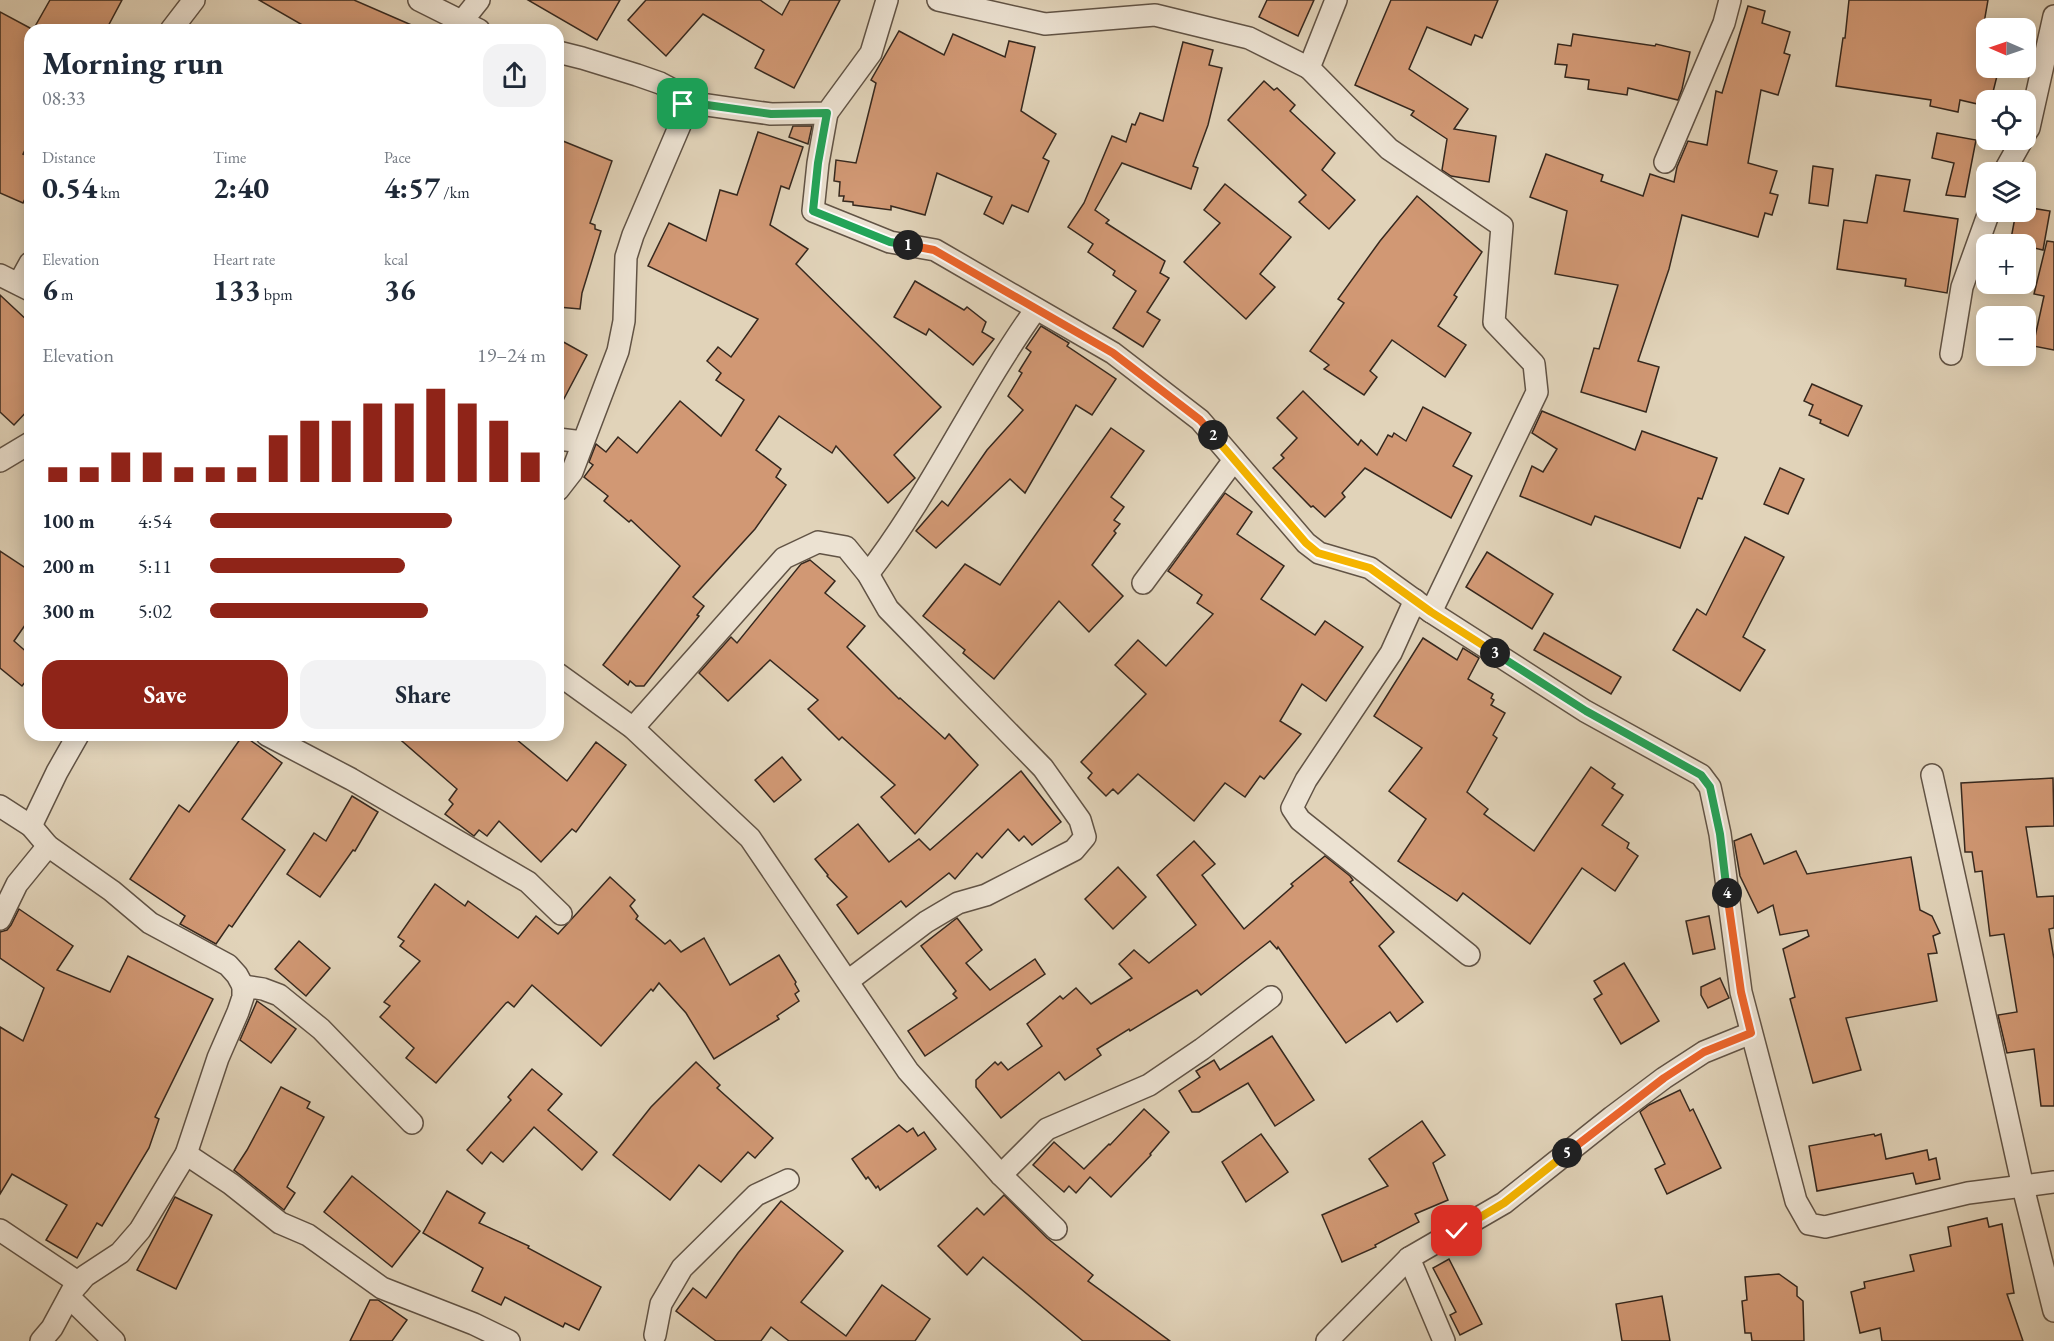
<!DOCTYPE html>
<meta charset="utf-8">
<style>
body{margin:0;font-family:"EB Garamond",serif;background:#f2f2f3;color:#1f2937;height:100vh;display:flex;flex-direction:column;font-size:22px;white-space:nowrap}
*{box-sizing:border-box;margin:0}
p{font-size:20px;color:#747a83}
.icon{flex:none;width:33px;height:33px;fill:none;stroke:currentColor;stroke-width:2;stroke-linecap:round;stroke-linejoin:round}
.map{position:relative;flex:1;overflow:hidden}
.details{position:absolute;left:24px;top:24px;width:540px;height:717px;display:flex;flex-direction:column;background:#fff;border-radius:18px;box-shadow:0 3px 15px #0003}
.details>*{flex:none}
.needle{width:39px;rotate:272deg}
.tools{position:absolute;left:1976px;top:18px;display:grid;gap:12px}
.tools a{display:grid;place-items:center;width:60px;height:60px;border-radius:12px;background:#fff;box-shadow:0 3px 15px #0003;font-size:30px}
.pin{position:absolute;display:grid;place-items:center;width:51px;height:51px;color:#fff;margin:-26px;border-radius:12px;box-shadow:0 3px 9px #0006}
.km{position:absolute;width:30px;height:30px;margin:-15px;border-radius:50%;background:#222;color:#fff;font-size:16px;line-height:30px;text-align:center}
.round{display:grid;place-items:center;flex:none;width:63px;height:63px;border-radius:18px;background:#f2f2f3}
.head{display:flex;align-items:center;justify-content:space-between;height:102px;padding:0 18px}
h1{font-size:33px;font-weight:700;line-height:45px}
.metrics{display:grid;grid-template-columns:repeat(3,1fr);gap:9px;height:102px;padding:6px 18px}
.metrics div{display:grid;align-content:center}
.metrics b{font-size:30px;font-weight:700}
.metrics small{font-size:16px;font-weight:400}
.metrics p{font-size:16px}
.chart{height:168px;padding:12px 18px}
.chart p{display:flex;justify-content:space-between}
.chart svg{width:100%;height:108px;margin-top:6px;stroke:#8f2418;stroke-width:6}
.cta{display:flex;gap:12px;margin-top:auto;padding:12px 18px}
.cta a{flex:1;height:69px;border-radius:18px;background:#8f2418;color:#fff;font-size:24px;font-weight:700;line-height:69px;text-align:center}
.cta a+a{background:#f2f2f3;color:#1f2937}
ul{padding:0 18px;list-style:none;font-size:20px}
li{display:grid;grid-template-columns:96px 72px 1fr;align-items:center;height:45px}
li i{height:15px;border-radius:8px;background:#8f2418}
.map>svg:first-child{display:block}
.building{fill:#d19874;stroke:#36281e;stroke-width:1.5}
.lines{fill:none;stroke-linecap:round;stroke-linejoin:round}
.minor-casing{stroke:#615345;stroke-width:24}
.minor{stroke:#ece2d2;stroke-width:21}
.split-1-casing{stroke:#fff;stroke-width:12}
.split-2-casing{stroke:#fff;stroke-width:12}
.split-3-casing{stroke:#fff;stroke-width:12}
.split-4-casing{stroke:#fff;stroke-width:12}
.split-5-casing{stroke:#fff;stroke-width:12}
.split-6-casing{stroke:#fff;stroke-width:12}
.split-1{stroke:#22a559;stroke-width:8}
.split-2{stroke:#f0652b;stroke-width:8}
.split-3{stroke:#f5b400;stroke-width:8}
.split-4{stroke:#22a559;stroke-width:8}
.split-5{stroke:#f0652b;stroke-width:8}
.split-6{stroke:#f5b400;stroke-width:8}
</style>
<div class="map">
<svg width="2054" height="1341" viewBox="0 0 2054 1341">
<rect width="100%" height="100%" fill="#e1d3b9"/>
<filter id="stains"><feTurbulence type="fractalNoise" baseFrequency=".00333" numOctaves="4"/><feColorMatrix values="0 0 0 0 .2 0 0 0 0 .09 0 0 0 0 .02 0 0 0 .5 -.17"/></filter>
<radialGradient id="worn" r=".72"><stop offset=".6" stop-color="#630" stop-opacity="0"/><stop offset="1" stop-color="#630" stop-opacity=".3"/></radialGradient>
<g class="building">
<polygon points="50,0 122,0 106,30 33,30"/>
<polygon points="259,0 354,0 423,30 311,30"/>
<polygon points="528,0 620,0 597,40"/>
<polygon points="646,0 760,0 782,15 790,0 840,0 794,88 755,68 764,50 703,14 666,56 628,20"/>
<polygon points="1267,0 1314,0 1298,36 1259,17"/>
<polygon points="1391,0 1498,0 1482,38 1475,35 1471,45 1427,27 1409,69 1468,109 1454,129 1496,136 1489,182 1451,176 1442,170 1447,139 1411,115 1414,111 1355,85"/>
<polygon points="1849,0 1988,0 1980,46 1986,47 1986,68 1999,68 1991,100 1986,100 1986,106 1960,100 1958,112 1930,106 1931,100 1836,86 1843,38 1845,38"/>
<polygon points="1748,6 1765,11 1762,23 1790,32 1784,53 1790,55 1778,95 1761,90 1748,163 1777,171 1770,193 1778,195 1772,215 1765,213 1758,237 1682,215 1669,269 1638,361 1659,367 1646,412 1581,392 1594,348 1599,349 1618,285 1555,274 1567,211 1530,197 1546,154 1603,175 1601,181 1643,196 1650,174 1674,182 1677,167 1688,141 1707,145 1716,91 1722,93"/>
<polygon points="0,12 30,28 30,140 23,154 30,157 30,188 23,203 0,193"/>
<polygon points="899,31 944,55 953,34 1005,57 1009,41 1035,47 1021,111 1056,134 1043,158 1049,161 1028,212 1012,205 1003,224 984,214 992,197 937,173 925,215 891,206 891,210 853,205 853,202 843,201 844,196 839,196 840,182 834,181 836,160 856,163 876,83 871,80"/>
<polygon points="1573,34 1655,46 1656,44 1690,52 1682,89 1678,100 1628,88 1627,95 1588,89 1589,80 1565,77 1567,65 1555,64 1558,44 1571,46"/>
<polygon points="1183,42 1213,50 1209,65 1222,68 1208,125 1193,166 1198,168 1191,189 1122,163 1095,210 1109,220 1106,223 1165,261 1160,273 1169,278 1147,312 1160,320 1143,347 1113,328 1136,291 1113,275 1115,271 1088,252 1093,244 1068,227 1084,203 1112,136 1126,142 1132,124 1135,125 1140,113 1163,121"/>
<polygon points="1264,81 1274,90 1277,88 1295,105 1290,111 1335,153 1322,170 1355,200 1329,229 1299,202 1306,195 1228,120"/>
<polygon points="793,126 812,126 808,144 789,137"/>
<polygon points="758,132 803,147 789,189 781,186 770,225 808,249 796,264 941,407 894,455 915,478 888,503 836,446 832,453 779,416 756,450 781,469 776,477 786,485 755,529 693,597 704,606 697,615 699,616 644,686 636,686 630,681 628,685 603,665 680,566 631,520 629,522 604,501 608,496 584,477 593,465 589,462 596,444 606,452 618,437 637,453 680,401 721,436 744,400 716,380 721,373 707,361 718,347 731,357 758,319 648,266 669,223 706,241 720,190 737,195"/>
<polygon points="1937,133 1976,140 1965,197 1946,195 1954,163 1932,158"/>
<polygon points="558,139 612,161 590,223 595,225 595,229 601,231 582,293 580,309 558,307"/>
<polygon points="1813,166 1833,169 1828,206 1809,203"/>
<polygon points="1876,175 1910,180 1904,211 1958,219 1947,293 1905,286 1906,279 1837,269 1844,220 1867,223"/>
<polygon points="1225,184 1291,237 1260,274 1275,287 1246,319 1184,262 1220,223 1204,210"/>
<polygon points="1417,196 1482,252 1454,295 1457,297 1438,326 1466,345 1445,377 1392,340 1370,371 1377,377 1364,395 1324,369 1329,365 1310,351 1344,303 1338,299 1380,241"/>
<polygon points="2025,207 2050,211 2043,250 2025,246 2025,244 2010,244 2016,212 2025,212"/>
<polygon points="2047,241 2054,242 2054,350 2033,346 2044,296 2034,294"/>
<polygon points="915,281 964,310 967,307 986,322 982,332 994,339 973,365 929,329 926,335 894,317"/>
<polygon points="0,295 30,323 30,408 14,425 0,412"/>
<polygon points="1041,326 1069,343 1067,346 1116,379 1092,415 1076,405 1025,493 1010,479 936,548 916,531 942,501 948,506 987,450 1023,410 1008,396 1022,373 1019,371 1031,352 1026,348"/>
<polygon points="558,339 587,355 558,410"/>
<polygon points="1812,384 1862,406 1848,436 1820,423 1821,420 1809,415 1813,405 1804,401"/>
<polygon points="1303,391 1358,445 1361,440 1377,455 1388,435 1392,437 1394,433 1406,441 1423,407 1471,433 1453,466 1472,476 1451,518 1365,468 1342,493 1345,497 1325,517 1313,506 1311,507 1273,468 1284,458 1281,455 1297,438 1277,418"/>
<polygon points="1542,411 1635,450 1642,431 1717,458 1702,499 1698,498 1680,548 1595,516 1591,525 1520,496 1532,466 1543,472 1557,449 1532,433"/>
<polygon points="1111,428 1144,451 1111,497 1124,507 1114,520 1120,524 1114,531 1116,533 1092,565 1123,596 1089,632 1059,601 994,679 963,653 965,650 923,616 965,564 1000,585"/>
<polygon points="1780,468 1804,479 1788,514 1764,504"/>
<polygon points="1225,493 1252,512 1237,534 1284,566 1261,599 1315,635 1325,621 1363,647 1326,701 1302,684 1280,721 1301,734 1264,779 1260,776 1245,797 1225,783 1194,821 1138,774 1118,794 1113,789 1106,796 1088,778 1092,773 1081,762 1146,694 1115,665 1138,640 1166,666 1213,614 1197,603 1202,595 1168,571"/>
<polygon points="1745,537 1784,557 1743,637 1765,650 1740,691 1673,650 1697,609 1706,615"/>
<polygon points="0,551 30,571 30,618 14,641 30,655 30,676 22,686 0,668"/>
<polygon points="1487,552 1553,594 1532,629 1466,587"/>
<polygon points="810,560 835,581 825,593 865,626 847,647 899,699 900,698 945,739 949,734 978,765 915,834 881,797 895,785 842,737 839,740 808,709 818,700 770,660 728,701 699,673 731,637 737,643 801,564"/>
<polygon points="1544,633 1621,677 1611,694 1534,650"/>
<polygon points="1423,638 1457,660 1463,648 1479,658 1468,679 1493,694 1491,698 1494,700 1491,705 1505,713 1493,735 1497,738 1467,792 1488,809 1484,814 1534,851 1591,767 1615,784 1612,788 1623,795 1602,825 1629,843 1627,848 1638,856 1615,891 1582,868 1530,944 1463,893 1457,901 1398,861 1426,819 1389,791 1422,748 1374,716"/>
<polygon points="243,735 282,763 242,819 285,850 232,927 229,925 216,944 180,924 185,916 130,879 179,805 189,812"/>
<polygon points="395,735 511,735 567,781 596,742 626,765 576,832 572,829 541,862 499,821 487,836 479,830 474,836 445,814 453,804 449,800 457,789"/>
<polygon points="782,757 801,780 774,802 755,780"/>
<polygon points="1021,771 1061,822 1032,845 1024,836 1019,841 1008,829 982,858 977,853 955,879 949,873 906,907 901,901 858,934 837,905 847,897 827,876 828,875 815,859 858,824 889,862 919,839 930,850"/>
<polygon points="2053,778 2054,826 2026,827 2037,897 2054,896 2054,928 2049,929 2054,959 2054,1106 2041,1106 2034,1049 2007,1053 1998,1015 2017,1012 2004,934 1990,936 1982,871 1975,872 1972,852 1965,852 1961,783"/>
<polygon points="352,796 378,812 355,851 353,850 320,897 287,874 314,833 326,841"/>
<polygon points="1751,834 1764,864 1796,851 1807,874 1911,857 1920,910 1932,916 1940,933 1933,936 1937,953 1928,954 1937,1001 1846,1018 1861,1070 1813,1083 1790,999 1795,997 1783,949 1809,936 1807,930 1780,935 1773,905 1758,913 1740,876 1734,841"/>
<polygon points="1194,841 1215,864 1202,875 1244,929 1293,886 1291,884 1325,856 1350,876 1353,880 1350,882 1394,932 1379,946 1423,1002 1397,1022 1390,1012 1346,1043 1278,947 1277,949 1270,941 1201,995 1197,990 1130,1031 1129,1029 1097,1049 1101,1055 1065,1080 1059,1072 1001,1118 976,1087 976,1080 995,1062 998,1065 1001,1062 1008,1070 1042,1046 1027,1024 1060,996 1063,999 1076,988 1091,1004 1132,978 1119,964 1134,950 1149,963 1196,925 1157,875"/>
<polygon points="1118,867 1146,897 1113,929 1085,899"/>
<polygon points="610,877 635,900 630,906 638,916 636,919 665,944 670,940 681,952 704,938 730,985 779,955 796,982 795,984 799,991 795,994 799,1001 777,1016 779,1019 714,1059 686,1013 659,983 653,991 651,989 601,1046 532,985 514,1007 508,1002 506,1003 436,1083 406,1058 414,1048 380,1017 390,1006 384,1002 420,961 400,946 404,941 398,937 435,884 465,906 468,901 518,938 536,916 558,934"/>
<polygon points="19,909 73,946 57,970 110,992 128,956 213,999 155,1117 159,1119 149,1148 102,1226 97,1223 77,1258 46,1240 67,1205 12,1174 0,1194 0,1027 23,1041 44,988 0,958 0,932 7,930 11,925"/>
<polygon points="1709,916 1715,949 1693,954 1686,921"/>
<polygon points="957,918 982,950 966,963 990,990 1035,959 1045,974 925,1056 908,1031 957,998 953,994 956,991 921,946"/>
<polygon points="299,941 330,968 306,996 275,969"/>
<polygon points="1624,963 1659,1021 1621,1044 1594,999 1602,994 1594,981"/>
<polygon points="1720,978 1729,998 1708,1008 1701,995 1701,987"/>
<polygon points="257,1001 296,1029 271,1063 240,1040"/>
<polygon points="1272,1036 1314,1100 1275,1126 1248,1083 1199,1112 1192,1112 1179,1091 1200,1077 1196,1071 1214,1060 1220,1070"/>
<polygon points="696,1062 720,1085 717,1088 773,1138 755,1158 748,1152 721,1182 699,1165 670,1200 613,1155 651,1107"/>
<polygon points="532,1069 562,1094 548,1110 597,1152 582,1170 534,1127 503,1162 491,1152 482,1164 467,1150 511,1100 508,1097"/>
<polygon points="281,1087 310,1102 307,1108 324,1117 287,1187 295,1193 284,1210 234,1170 247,1150"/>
<polygon points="1680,1090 1690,1111 1693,1109 1721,1168 1667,1194 1655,1169 1665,1164 1640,1112 1649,1105"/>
<polygon points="1144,1109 1169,1132 1150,1154 1151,1155 1111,1197 1090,1177 1076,1193 1069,1186 1064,1192 1033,1165 1054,1142 1084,1169 1109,1144 1110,1145"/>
<polygon points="1422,1121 1445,1155 1433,1163 1448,1200 1415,1214 1419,1222 1375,1245 1376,1247 1342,1262 1322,1215 1388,1186 1369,1159"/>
<polygon points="899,1125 907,1132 913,1128 918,1136 924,1132 936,1149 880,1190 878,1186 876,1188 868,1177 866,1179 852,1159"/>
<polygon points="1261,1134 1288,1172 1246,1202 1222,1162"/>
<polygon points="1874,1134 1875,1136 1881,1134 1886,1159 1927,1150 1929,1160 1936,1158 1940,1179 1916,1184 1913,1173 1817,1191 1809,1146"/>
<polygon points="352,1176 420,1231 392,1267 324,1212"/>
<polygon points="447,1191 485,1213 479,1223 529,1246 528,1248 601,1287 579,1330 565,1323 563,1327 505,1297 501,1305 472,1291 483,1268 423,1233"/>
<polygon points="1004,1195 1047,1238 1093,1275 1088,1281 1170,1341 1083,1341 983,1257 967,1275 938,1246 977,1208 984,1215"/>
<polygon points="175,1197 212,1215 176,1289 137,1270"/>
<polygon points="781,1201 843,1251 801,1302 846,1336 882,1285 930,1319 915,1341 789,1341 771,1327 761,1341 716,1341 676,1311 693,1288 706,1298 738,1253"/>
<polygon points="1987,1218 1989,1227 2002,1224 2014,1293 2007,1294 2023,1341 1882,1341 1880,1328 1860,1333 1851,1292 1865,1288 1864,1282 1914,1271 1910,1255 1951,1246 1948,1227"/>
<polygon points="1449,1259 1482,1324 1460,1335 1450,1315 1456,1312 1433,1268"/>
<polygon points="1779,1274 1797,1287 1797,1296 1803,1301 1804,1341 1752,1341 1751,1333 1745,1333 1742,1301 1747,1300 1745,1277"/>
<polygon points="1662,1296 1670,1341 1622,1341 1616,1304"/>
<polygon points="370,1300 378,1300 407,1320 392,1341 350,1341"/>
</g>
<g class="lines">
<g class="minor-casing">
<g id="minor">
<polyline points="419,0 479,30"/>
<polyline points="938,0 1045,24 1155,15 1249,38 1309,68"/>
<polyline points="1336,0 1309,68 1389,149 1502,226 1494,322 1534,364 1537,392 1431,612"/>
<polyline points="171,30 194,0"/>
<polyline points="455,30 479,0"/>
<polyline points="558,52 582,58 637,75 660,83 700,104 771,114 827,113 871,53 887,0"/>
<polyline points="827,113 818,163 813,211 890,242 935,250 1113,353 1200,420 1306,543 1319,553 1370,568 1431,612 1585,711 1701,775 1710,787 1720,834 1741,992 1796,1201 1809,1224 1825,1227 1968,1193 2054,1182"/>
<polyline points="2025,134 2029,128 2054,16"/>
<polyline points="1665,162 1724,23 1730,0"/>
<polyline points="2004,172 2022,140"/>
<polyline points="0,275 30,290"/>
<polyline points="19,283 30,263"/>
<polyline points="1951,354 1962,287 1989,212"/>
<polyline points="558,439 583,442"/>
<polyline points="0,461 30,443"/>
<polyline points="558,490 572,472 618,351 624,321 626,257 633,235 683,118 683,104 674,92"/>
<path d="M868,574C932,491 975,394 1036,309"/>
<polyline points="1143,583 1234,460"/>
<polyline points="1415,600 1391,653 1306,780 1292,808 1300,820 1469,955"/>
<polyline points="558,674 633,728 750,838 908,1071 1001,1175 1056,1229"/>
<polyline points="633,728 784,558 818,542 846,547 868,574 888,609 1043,768 1080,820 1085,837 1074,850 986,895 958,903 926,922 848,981"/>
<polyline points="267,735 351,779 528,882 561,914"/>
<polyline points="1932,775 2023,1187 2054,1311"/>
<polyline points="0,806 31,826 48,846 112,891 150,923 228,965 237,975 243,986"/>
<polyline points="31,826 57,772 78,735"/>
<polyline points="0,919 17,884 48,846"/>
<polyline points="186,1154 231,1184 280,1223 308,1235 382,1288 474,1324 509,1341"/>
<polyline points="1001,1175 1047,1129 1149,1085 1202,1049 1271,997"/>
<polyline points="0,1230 79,1283"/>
<polyline points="1409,1258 1444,1341"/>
<polyline points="69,1297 114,1341"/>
<polyline points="655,1335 661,1304 682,1268 756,1195 788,1180"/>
<polyline points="41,1341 52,1328 72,1291 85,1276 120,1253 140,1230 186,1154 218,1058 238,1012 243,997 243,986 263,989 279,995 321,1029 412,1123"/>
<polyline points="1327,1341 1409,1258 1504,1203 1612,1117 1664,1078 1704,1052 1751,1033"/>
</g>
</g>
<use href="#minor" class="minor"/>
</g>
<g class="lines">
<g class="split-1-casing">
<polyline id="split-1" points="683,104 683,118 700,104 771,114 827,113 818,163 813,211 890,242 908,245"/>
</g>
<g class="split-2-casing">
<polyline id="split-2" points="908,245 934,250 1113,353 1200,420 1213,435"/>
</g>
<g class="split-3-casing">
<polyline id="split-3" points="1213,435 1306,543 1318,553 1370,568 1431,612 1495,653"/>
</g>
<g class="split-4-casing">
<polyline id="split-4" points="1495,653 1586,711 1701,775 1710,787 1720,834 1727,893"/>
</g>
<g class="split-5-casing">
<polyline id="split-5" points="1567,1153 1664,1078 1704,1052 1751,1033 1741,992 1727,893"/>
</g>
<g class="split-6-casing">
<polyline id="split-6" points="1457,1231 1504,1203 1567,1153"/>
</g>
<use href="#split-1" class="split-1"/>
<use href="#split-2" class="split-2"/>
<use href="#split-3" class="split-3"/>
<use href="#split-4" class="split-4"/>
<use href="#split-5" class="split-5"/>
<use href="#split-6" class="split-6"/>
</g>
<rect width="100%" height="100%" filter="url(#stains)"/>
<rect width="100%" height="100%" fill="url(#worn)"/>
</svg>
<div class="tools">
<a><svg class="needle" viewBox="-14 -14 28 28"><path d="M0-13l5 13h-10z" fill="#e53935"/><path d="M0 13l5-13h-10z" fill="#747a83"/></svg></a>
<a><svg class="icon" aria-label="locate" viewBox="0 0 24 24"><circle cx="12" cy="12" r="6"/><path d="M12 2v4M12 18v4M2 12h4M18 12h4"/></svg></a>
<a><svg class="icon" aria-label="layers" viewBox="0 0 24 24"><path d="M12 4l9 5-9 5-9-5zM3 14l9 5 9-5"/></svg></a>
<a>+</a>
<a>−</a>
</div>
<div class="pin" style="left:683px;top:104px;background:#1e9e55"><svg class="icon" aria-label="arrive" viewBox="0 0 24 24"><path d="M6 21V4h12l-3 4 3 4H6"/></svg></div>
<div class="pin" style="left:1457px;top:1231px;background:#d93025"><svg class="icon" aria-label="check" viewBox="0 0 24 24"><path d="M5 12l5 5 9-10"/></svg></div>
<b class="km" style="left:908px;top:245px">1</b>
<b class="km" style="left:1213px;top:435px">2</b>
<b class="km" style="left:1495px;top:653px">3</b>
<b class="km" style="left:1727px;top:893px">4</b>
<b class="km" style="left:1567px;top:1153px">5</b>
<section class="details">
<div class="head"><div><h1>Morning run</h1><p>08:33</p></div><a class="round"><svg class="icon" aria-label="share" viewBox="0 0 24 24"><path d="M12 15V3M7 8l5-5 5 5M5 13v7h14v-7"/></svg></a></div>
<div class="metrics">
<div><p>Distance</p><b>0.54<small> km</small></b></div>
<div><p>Time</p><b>2:40</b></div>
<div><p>Pace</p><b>4:57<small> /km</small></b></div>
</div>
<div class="metrics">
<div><p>Elevation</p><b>6<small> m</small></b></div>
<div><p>Heart rate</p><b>133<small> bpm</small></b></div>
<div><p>kcal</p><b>36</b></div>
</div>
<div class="chart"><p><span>Elevation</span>19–24 m</p>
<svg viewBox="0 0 160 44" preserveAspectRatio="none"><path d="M5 44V38M15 44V38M25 44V32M35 44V32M45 44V38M55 44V38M65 44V38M75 44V25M85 44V19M95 44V19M105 44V12M115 44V12M125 44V6M135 44V12M145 44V19M155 44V32"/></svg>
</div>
<ul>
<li><b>100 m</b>4:54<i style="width:72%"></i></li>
<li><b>200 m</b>5:11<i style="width:58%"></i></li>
<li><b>300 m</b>5:02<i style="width:65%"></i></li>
</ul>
<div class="cta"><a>Save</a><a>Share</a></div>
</section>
</div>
